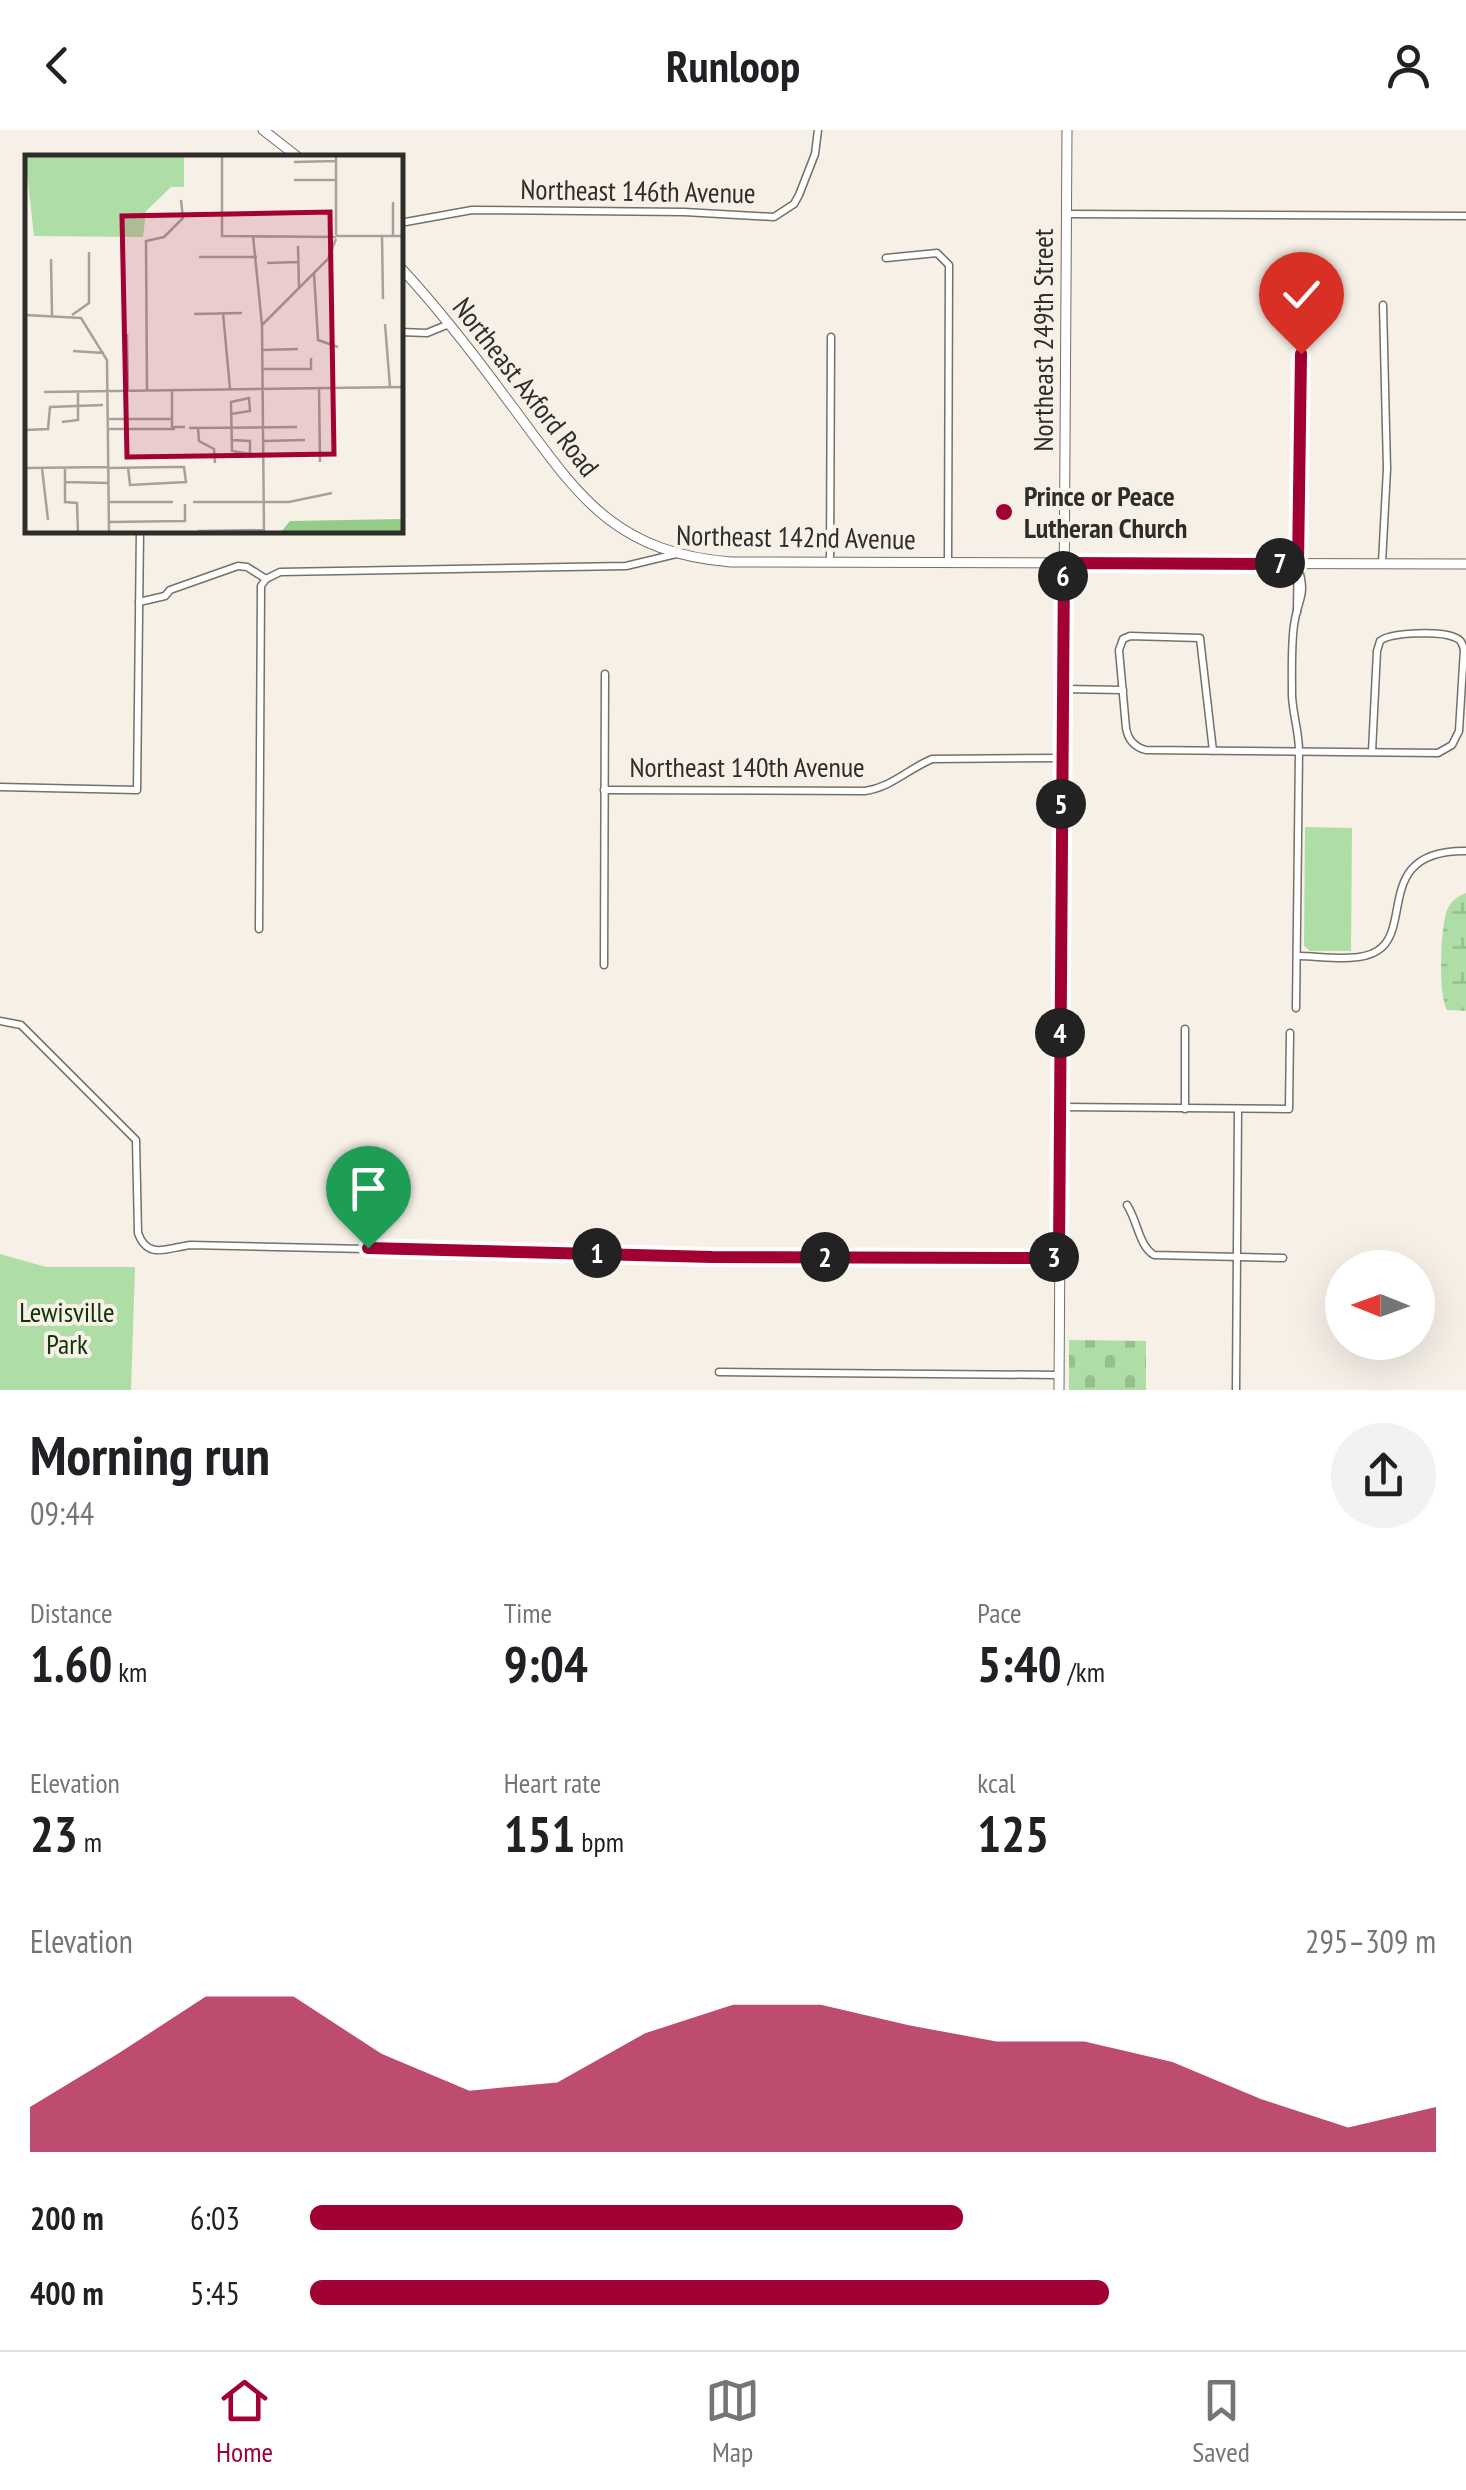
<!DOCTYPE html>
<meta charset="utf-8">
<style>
body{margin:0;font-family:"PT Sans Narrow",sans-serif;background:#f2f2f2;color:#202124;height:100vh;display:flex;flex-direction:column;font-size:38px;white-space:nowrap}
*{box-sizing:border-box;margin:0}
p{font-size:32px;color:#757577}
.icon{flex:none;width:55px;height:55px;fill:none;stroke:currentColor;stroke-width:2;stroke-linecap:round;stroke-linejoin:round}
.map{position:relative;height:1260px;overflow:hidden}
.side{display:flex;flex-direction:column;background:#fff;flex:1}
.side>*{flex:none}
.needle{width:65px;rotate:271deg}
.controls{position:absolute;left:1325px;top:1120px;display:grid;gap:20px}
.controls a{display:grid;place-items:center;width:110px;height:110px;border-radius:50%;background:#fff;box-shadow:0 10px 40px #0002;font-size:50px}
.pin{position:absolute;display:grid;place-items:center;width:85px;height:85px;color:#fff;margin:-102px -42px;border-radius:50% 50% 50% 0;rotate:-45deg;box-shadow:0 0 10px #0007}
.pin .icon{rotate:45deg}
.km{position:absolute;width:50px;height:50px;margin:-25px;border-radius:50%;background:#222;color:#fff;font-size:28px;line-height:50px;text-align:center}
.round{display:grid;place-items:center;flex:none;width:105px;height:105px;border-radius:52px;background:#f2f2f2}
.headline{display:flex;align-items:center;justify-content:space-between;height:170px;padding:0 30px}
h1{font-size:55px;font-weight:800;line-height:75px}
.stats{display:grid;grid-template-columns:repeat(3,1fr);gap:15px;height:170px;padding:10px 30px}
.stats div{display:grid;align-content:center}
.stats b{font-size:50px;font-weight:800}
.stats small{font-size:28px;font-weight:400}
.stats p{font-size:28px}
.chart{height:280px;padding:20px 30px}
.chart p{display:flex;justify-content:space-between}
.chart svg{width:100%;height:180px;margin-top:10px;fill:#a20133;opacity:.7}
ul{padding:0 30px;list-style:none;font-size:32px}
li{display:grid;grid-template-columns:160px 120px 1fr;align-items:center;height:75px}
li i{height:25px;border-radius:12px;background:#a20133}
header{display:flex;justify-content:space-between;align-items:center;height:130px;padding:0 30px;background:#fff;font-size:45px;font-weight:800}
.tabs{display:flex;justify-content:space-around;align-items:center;height:140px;border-top:2px solid #e0e0e0;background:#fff;font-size:28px;color:#757577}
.tabs a{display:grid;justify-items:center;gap:5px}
.tabs .selected{color:#a20133}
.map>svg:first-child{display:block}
.wetland{fill:url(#wetland-marsh)}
.cemetery{fill:url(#cemetery-stones)}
.park{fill:#aedda5}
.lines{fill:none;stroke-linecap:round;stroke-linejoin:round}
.minor-casing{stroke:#757068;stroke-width:9}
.tertiary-casing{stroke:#757068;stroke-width:11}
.secondary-casing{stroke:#757068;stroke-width:11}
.minor{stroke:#fff;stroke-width:6}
.tertiary{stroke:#fff;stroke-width:9}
.secondary{stroke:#fff;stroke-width:9}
.route-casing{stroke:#fff;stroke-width:20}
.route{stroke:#a20133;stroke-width:12}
.poi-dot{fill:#a20133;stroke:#f6f0e7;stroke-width:4}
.labels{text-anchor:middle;stroke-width:8;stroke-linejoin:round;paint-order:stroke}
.street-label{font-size:28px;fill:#2f2d2a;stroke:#f6f0e7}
.poi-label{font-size:28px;font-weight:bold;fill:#2f2d2a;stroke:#f6f0e7;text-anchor:start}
.park-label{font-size:28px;fill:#0e3507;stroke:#f6f0e7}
.inset-road{fill:none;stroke:#a6a29b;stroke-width:2.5}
.view{fill:#a20133;fill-opacity:0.15;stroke:#a20133;stroke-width:5}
.inset-edge{fill:none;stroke:#2f2d2a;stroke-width:5}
</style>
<header><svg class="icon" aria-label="back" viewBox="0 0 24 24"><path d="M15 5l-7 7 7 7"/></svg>Runloop<svg class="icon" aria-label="person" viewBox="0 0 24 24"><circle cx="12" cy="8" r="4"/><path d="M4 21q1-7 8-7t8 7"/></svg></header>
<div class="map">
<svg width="1466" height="1260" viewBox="0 0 1466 1260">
<defs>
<pattern id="wetland-marsh" width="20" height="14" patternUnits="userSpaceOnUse" patternTransform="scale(2.5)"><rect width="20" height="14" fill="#aedda5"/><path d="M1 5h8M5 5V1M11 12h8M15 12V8" fill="none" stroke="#96be8e"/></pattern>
<pattern id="cemetery-stones" width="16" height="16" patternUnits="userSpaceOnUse" patternTransform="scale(2.5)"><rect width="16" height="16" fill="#aedda5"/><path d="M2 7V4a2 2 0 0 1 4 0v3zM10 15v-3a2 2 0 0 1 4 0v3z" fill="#96be8e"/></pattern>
</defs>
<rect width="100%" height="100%" fill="#f6f0e7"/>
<path class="wetland" d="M1466,763V881L1447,880C1438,866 1440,794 1448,778C1452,770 1458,766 1466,763Z"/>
<polygon class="cemetery" points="1069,1210 1146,1211 1146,1260 1069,1260"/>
<g class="park">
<polygon points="1305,697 1352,698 1351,821 1310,821 1304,816"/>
<polygon points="0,1124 46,1137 135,1137 131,1260 0,1260"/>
</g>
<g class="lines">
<g class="minor-casing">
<g id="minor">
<polyline points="1066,84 1466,86"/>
<polyline points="400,93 472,80 684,82 774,87 794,74 799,65 815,24 818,0"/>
<polyline points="886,128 937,123 949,135 948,431"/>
<polyline points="400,202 427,203 449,194"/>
<polyline points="830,431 831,207"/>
<polyline points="1382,433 1387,339 1383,175"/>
<polyline points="266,449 280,442 626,436 676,424"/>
<polyline points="139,472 165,466 170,460 238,436 247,437 266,449"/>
<polyline points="1297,482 1301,223"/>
<polyline points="1064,559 1123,560"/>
<path d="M1213,621L1200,508L1130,506L1123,509L1119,520L1126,598C1128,610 1134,617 1146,620L1438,623L1452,615L1459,601L1464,519C1461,512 1462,510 1454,507C1440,501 1391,502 1380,511L1377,521L1372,622"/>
<polyline points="0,657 137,660 140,400"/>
<path d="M604,660L865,661C892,657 908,639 932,629L1062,628"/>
<polyline points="259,799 261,456 266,449"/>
<path d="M1299,826C1321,826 1358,833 1377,821C1414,799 1373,720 1466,721"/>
<polyline points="604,835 605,544"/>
<path d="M1296,878L1299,621C1299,602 1293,585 1292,566C1292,544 1291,517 1294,495C1298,466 1308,467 1297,434"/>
<path d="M0,891L21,895L136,1010L138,1103C148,1131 169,1117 191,1115L712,1127H1059"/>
<polyline points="1185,899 1185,979"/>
<polyline points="1060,977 1289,979 1290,903"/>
<path d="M1127,1075C1138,1092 1139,1116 1154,1125L1283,1128"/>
<polyline points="719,1242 1059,1245"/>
<polyline points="1236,1260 1238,979"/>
</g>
</g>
<g class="tertiary-casing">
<polyline id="tertiary" points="1059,1260 1067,0"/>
</g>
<g class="secondary-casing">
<g id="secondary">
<polyline points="263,0 299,28"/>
<path d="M400,137C438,178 473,223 506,268C574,358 607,422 731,432L1466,434"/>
</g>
</g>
<use href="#minor" class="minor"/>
<use href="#tertiary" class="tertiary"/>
<use href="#secondary" class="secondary"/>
</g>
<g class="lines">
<g class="route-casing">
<polyline id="route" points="368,1118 712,1127 1059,1128 1064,433 1298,434 1301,224"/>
</g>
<use href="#route" class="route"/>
</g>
<circle class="poi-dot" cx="1004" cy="382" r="10"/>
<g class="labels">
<g class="street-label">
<text transform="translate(638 61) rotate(1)" y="10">Northeast 146th Avenue</text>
<text transform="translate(1043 210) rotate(-90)" y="10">Northeast 249th Street</text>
<text transform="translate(526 257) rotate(52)" y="10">Northeast Axford Road</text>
<text transform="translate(796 407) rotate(1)" y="10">Northeast 142nd Avenue</text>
<text x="747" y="647">Northeast 140th Avenue</text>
</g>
<g class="poi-label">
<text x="1024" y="376">Prince or Peace<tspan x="1024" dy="32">Lutheran Church</tspan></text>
</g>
<g class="park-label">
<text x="67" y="1192">Lewisville<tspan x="67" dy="32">Park</tspan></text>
</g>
</g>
<g transform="translate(25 25)">
<rect width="378" height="378" fill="#f6f0e7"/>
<path d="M377,364V377H256L265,366Z" fill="#94cc89"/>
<path d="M0,0H159V32H146L121,56L118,82L9,81Z" fill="#aedda5"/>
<path class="inset-road" d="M197,0V81L311,82M311,0V80M269,7L311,6M269,25H310M368,47V81M228,81L237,170M311,81H378M357,81L358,144M273,91L274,132M174,102H232M26,104L27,160M242,108L273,107M289,118L293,185L313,192M198,158L205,234M169,159L217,158M0,160L56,163L82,205L84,377M47,160L64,148V97M360,169L365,232M102,179L103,235M236,195L273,194M48,196L79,198M237,214H286V203M294,233L295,307M122,235L121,86L139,82L158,63L156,45M147,235V272H160M19,237L378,232M206,259L225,256L224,243L206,247V248L207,296L225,299V286L206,285M84,264H147M37,267L53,265V236M164,273L272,272M173,273L174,286L189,294L190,308M84,274H150M0,275L23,274L25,252L78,250M238,286L280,285M40,312V347L52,348L53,377M0,313L84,312M17,313L23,365M84,313L146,312H159L161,327L105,330L103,312M41,327L83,328M84,347H148M168,347H264L307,338M84,367L160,366V349M173,376L239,375M239,377L237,170L303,104L311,84"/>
<path class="view" d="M305,57L309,299L102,302L97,61Z"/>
<rect width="378" height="378" class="inset-edge"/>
</g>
</svg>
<div class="controls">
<a><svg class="needle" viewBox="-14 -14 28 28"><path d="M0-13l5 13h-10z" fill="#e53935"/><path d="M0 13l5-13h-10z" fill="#757577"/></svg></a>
</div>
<div class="pin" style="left:368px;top:1118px;background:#1e9e55"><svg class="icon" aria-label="arrive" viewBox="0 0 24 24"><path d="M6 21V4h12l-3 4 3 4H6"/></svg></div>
<div class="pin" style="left:1301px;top:224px;background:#d93025"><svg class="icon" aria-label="check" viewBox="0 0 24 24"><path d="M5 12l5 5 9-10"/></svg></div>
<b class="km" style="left:597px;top:1123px">1</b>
<b class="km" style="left:825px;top:1127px">2</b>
<b class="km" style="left:1054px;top:1127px">3</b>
<b class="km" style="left:1060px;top:903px">4</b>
<b class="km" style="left:1061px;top:674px">5</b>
<b class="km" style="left:1063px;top:446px">6</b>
<b class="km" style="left:1280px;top:433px">7</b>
</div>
<section class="side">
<div class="headline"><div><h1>Morning run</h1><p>09:44</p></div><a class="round"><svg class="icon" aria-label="share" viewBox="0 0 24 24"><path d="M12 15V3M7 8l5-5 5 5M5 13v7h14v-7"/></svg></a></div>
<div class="stats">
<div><p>Distance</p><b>1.60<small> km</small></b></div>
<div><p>Time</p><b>9:04</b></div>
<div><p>Pace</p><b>5:40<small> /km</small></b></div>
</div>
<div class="stats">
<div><p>Elevation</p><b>23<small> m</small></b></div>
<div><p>Heart rate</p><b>151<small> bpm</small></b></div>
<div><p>kcal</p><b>125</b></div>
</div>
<div class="chart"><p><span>Elevation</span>295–309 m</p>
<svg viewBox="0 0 160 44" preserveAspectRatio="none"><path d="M0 44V33L10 20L20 6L30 6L40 20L50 29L60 27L70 15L80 8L90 8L100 13L110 17L120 17L130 22L140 31L150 38L160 33V44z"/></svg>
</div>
<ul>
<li><b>200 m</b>6:03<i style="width:58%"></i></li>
<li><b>400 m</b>5:45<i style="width:71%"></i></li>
</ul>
</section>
<nav class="tabs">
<a class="selected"><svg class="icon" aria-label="home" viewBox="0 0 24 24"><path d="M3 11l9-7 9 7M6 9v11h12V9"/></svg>Home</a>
<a><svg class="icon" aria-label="map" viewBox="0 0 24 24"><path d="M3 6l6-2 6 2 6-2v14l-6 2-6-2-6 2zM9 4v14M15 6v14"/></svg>Map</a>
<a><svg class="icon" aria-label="saved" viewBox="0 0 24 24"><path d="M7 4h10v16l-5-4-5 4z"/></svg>Saved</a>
</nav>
